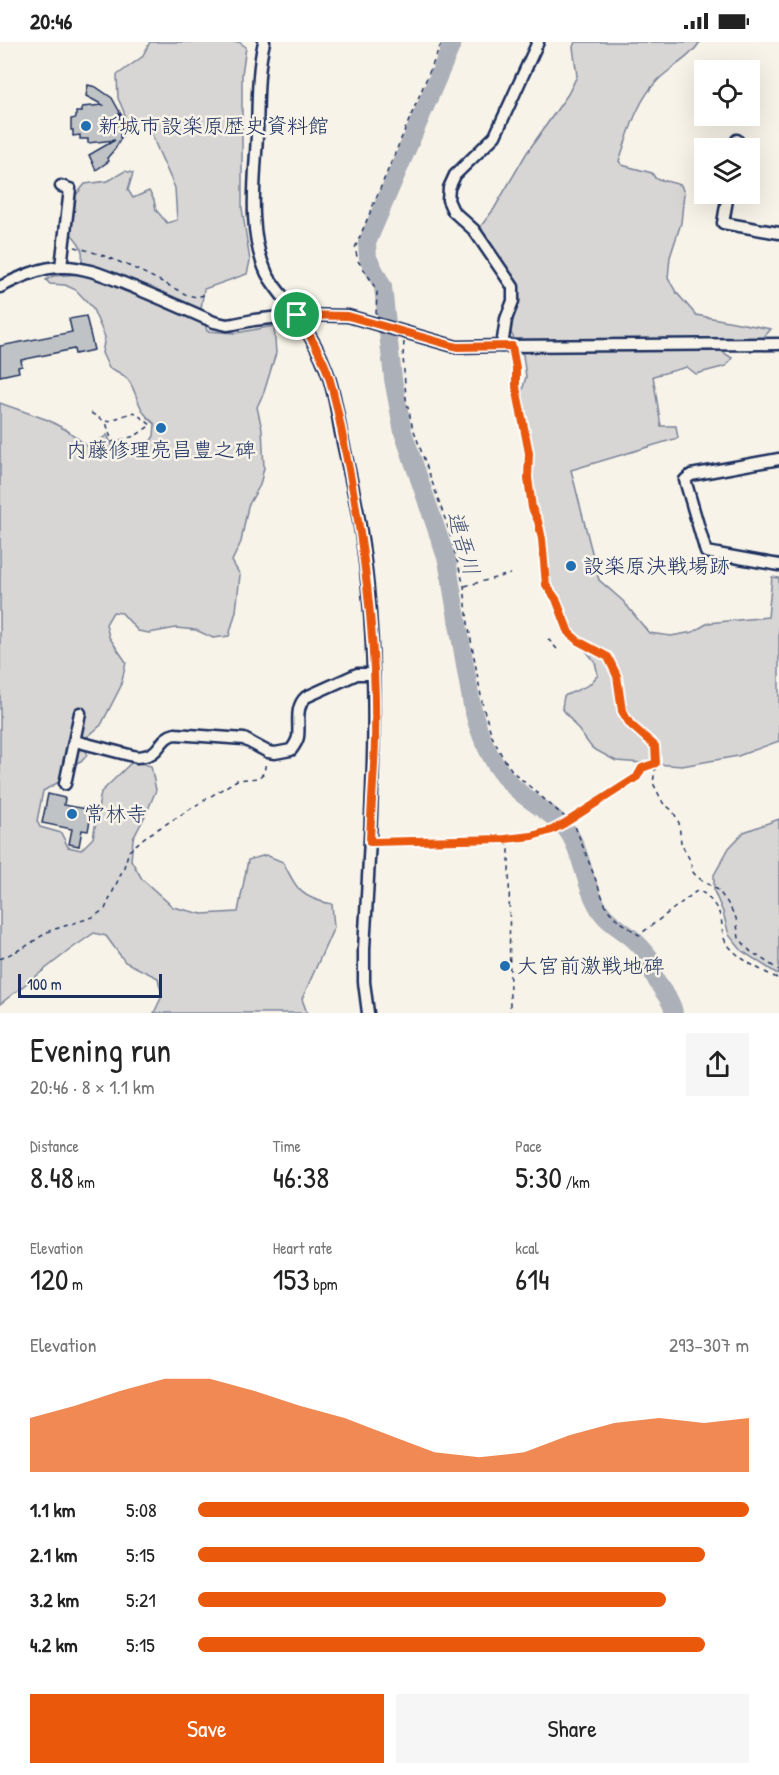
<!DOCTYPE html>
<meta charset="utf-8">
<style>
body{margin:0;font-family:"Patrick Hand","Klee One",sans-serif;background:#f6f6f6;color:#222;height:100vh;display:flex;flex-direction:column;font-size:22px;white-space:nowrap}
*{box-sizing:border-box;margin:0}
p{font-size:20px;color:#767676}
.icon{flex:none;width:33px;height:33px;fill:none;stroke:currentColor;stroke-width:2;stroke-linecap:round;stroke-linejoin:round}
.map{position:relative;height:971px;overflow:hidden}
.side{display:flex;flex-direction:column;background:#fff;flex:1}
.side>*{flex:none}
.controls{position:absolute;left:694px;top:18px;display:grid;gap:12px}
.controls a{display:grid;place-items:center;width:66px;height:66px;border-radius:0px;background:#fff;box-shadow:0 6px 24px #0002;font-size:30px}
.scale{position:absolute;left:18px;bottom:15px;width:144px;box-sizing:border-box;padding-left:6px;border:3px solid #1b2f5e;border-top:0;font-size:16px;line-height:21px;white-space:nowrap;color:#1b2f5e;-webkit-text-stroke:4px #f7f3e8;paint-order:stroke}
.pin{position:absolute;display:grid;place-items:center;width:51px;height:51px;color:#fff;margin:-26px;border:3px solid #fff;border-radius:50%;box-shadow:0 2px 6px #0007}
.round{display:grid;place-items:center;flex:none;width:63px;height:63px;border-radius:0px;background:#f6f6f6}
.headline{display:flex;align-items:center;justify-content:space-between;height:102px;padding:0 30px}
h1{font-size:33px;font-weight:600;line-height:45px}
.stats{display:grid;grid-template-columns:repeat(3,1fr);gap:9px;height:102px;padding:6px 30px}
.stats div{display:grid;align-content:center}
.stats b{font-size:30px;font-weight:600}
.stats small{font-size:16px;font-weight:400}
.stats p{font-size:16px}
.chart{height:168px;padding:12px 30px}
.chart p{display:flex;justify-content:space-between}
.chart svg{width:100%;height:108px;margin-top:6px;fill:#ea580c;opacity:.7}
.button{display:flex;gap:12px;margin-top:auto;padding:12px 30px}
.button a{flex:1;height:69px;border-radius:0px;background:#ea580c;color:#fff;font-size:24px;font-weight:600;line-height:69px;text-align:center}
.button a+a{background:#f6f6f6;color:#222}
ul{padding:0 30px;list-style:none;font-size:20px}
li{display:grid;grid-template-columns:96px 72px 1fr;align-items:center;height:45px}
li i{height:15px;border-radius:8px;background:#ea580c}
.status{display:flex;justify-content:space-between;align-items:center;height:42px;padding:0 30px;background:#fff;direction:ltr}
.status svg{height:16px;fill:currentColor}
.map>svg:first-child{display:block}
.green{fill:#d7d6d4;stroke:#798299;stroke-width:1.5}
.lines{fill:none;stroke-linecap:round;stroke-linejoin:round}
.river{stroke:#acb0b9;stroke-width:18}
.building{fill:#c0c3c5;stroke:#1b2f5e;stroke-width:1.5}
.minor-casing{stroke:#1b2f5e;stroke-width:15}
.path{stroke:#1b2f5e;stroke-width:1.5;stroke-dasharray:4.5 4.5;stroke-linecap:butt}
.minor{stroke:#f7f3e8;stroke-width:10}
.route-casing{stroke:#fff;stroke-width:12}
.route{stroke:#ea580c;stroke-width:8}
.poi-dot{fill:#1f6fb2;stroke:#f7f3e8;stroke-width:2}
.labels{text-anchor:middle;stroke-width:5;stroke-linejoin:round;paint-order:stroke}
.poi-label{font-size:21px;fill:#1b2f5e;stroke:#f7f3e8;text-anchor:start}
.water-label{font-size:22px;font-style:italic;fill:#465679;stroke:#f7f3e8}
</style>
<div class="status"><b>20:46</b><svg viewBox="0 0 49 12"><path d="M0 12V9h3v3zM5 12V6h3v6zM10 12V3h3v9zM15 12V0h3v12zM26 1h20v11H26zM47 4h2v5h-2z"/></svg></div>
<div class="map">
<svg width="779" height="971" viewBox="0 0 779 971">
<rect width="100%" height="100%" fill="#f7f3e8"/>
<filter id="ink" filterUnits="userSpaceOnUse"><feTurbulence type="fractalNoise" baseFrequency=".0167" numOctaves="2"/><feDisplacementMap in="SourceGraphic" scale="12" xChannelSelector="R" yChannelSelector="G"/><feConvolveMatrix kernelMatrix="1 2 1 2 8 2 1 2 1" color-interpolation-filters="sRGB"/></filter>
<g filter="url(#ink)">
<g class="green">
<path d="M150,0H239L246,5L242,32V166L250,219L247,232L204,247L201,267L207,289L236,291L274,284L276,311L264,350L257,365L262,387L264,426L260,443L248,464L241,500L232,519L240,533L236,569L229,594L213,596L196,588L176,586L149,591L138,589L122,571L113,570L106,582L109,595L126,620L121,644L101,683L85,697L87,713L81,720L65,724L59,740L43,749L37,779L40,785L61,791L68,805L81,808L93,796L101,750L133,719L151,724L156,748L147,770L133,797L131,818L142,837L173,865L202,872L238,870L248,818L266,813L283,820C297,847 300,856 332,862L334,885L302,957L307,971H154L162,954L158,936L125,920L106,894L94,891L71,907L0,962V361L48,378L68,389L87,404H92L107,393L112,403L136,404L148,403L154,394L155,382C151,379 147,375 144,371C131,350 137,336 109,326L102,311L105,295L92,265L76,248L65,243L50,242L46,238L53,234L79,232C84,214 85,206 71,192L76,153L85,142L108,139L125,129L133,131L128,148L133,156L149,149L154,158L156,168L167,181L177,178L175,146L155,101L147,76L137,77L132,89L126,87L124,70L118,56L117,33L142,15Z"/>
<path d="M575,0H700C690,16 671,25 658,38C636,60 629,91 619,119L622,123L652,131L655,136L681,143L684,151L681,181L670,215L668,236L676,250L696,273L771,287L763,296L723,298L721,309L732,316L726,324L696,332L687,325L653,334L661,384H676L678,396L571,428L599,538L623,559L649,591L671,594L693,590L708,581L768,575L772,535L779,536V699L738,714L682,724L616,719L592,706L562,666L564,654L589,643L598,633L595,620L570,588L562,565L550,542L545,494L535,462L532,434L533,413L526,380L522,349L526,335L523,313L511,291L516,259L486,201L481,184L494,167L526,112L568,52L577,34L573,5Z"/>
<polygon points="779,777 779,933 742,909 729,893 723,870 714,849 714,833 729,806 744,790"/>
</g>
<g class="lines">
<path class="river" d="M453,0L367,201L368,216L383,245L393,337L403,390L447,518L472,664C480,697 495,731 523,753C537,764 554,773 566,787C583,809 584,847 602,871C610,882 623,888 633,897C638,902 648,911 651,918C653,922 651,927 653,931C658,946 672,956 674,971"/>
</g>
<g class="building">
<polygon points="88,43 96,45 112,56 122,74 119,72 121,82 120,95 122,94 115,107 107,116 109,119 96,128 89,113 115,98 88,101 88,97 80,97 80,93 73,94 73,88 71,88 71,77 76,76 76,70 82,70 82,65 103,63 86,54"/>
<polygon points="86,274 94,308 75,312 74,307 21,318 22,324 18,325 19,330 0,334 0,304 72,290 69,277"/>
<polygon points="48,752 65,756 64,763 92,768 88,789 82,788 79,804 69,802 72,787 42,781"/>
</g>
<g class="lines">
<g class="minor-casing">
<g id="minor">
<path d="M264,0C257,30 258,62 257,93C255,138 247,190 267,232C275,247 288,259 297,274C308,290 319,308 326,327C334,347 337,370 341,391C347,420 354,449 359,478C383,620 372,764 364,907V940L368,971"/>
<polyline points="735,106 737,98"/>
<polyline points="728,152 723,181 779,191"/>
<polyline points="61,225 70,147 61,144"/>
<path d="M0,245C18,236 41,225 61,225C86,224 110,236 133,245C160,256 187,268 214,280L227,283L234,282L254,278L297,273L348,274L457,305L502,304L779,302"/>
<polyline points="502,304 506,277 513,259 513,245 474,188 453,169 448,158 449,146 455,133 495,94 538,0"/>
<polyline points="779,417 691,433 685,438 706,510 779,523"/>
<path d="M75,699L137,715C163,714 157,696 175,692L244,697L268,710L275,711L291,708C294,704 297,700 298,695C300,681 294,666 306,655L357,632H373"/>
<polyline points="65,742 80,671"/>
</g>
</g>
<g class="path">
<path d="M75,205C115,215 151,234 187,253L197,255L207,252"/>
<polyline points="376,272 377,250 371,238 358,219 355,206 442,0"/>
<path d="M404,300L403,314L406,356L412,383L448,485L464,544L468,581L483,665L492,694L502,714L513,730L575,784L607,867L618,878L639,893L698,848C708,852 718,866 721,876C723,886 721,895 728,903C741,919 761,928 779,937"/>
<polyline points="513,313 515,326 516,345 529,411 528,436 532,466 538,479 542,497 546,543 556,557 569,591 578,599 608,615 614,624 617,635 622,669 630,682 655,704 656,721 653,741 663,761 673,769 679,781 681,801 691,820 692,829 697,835 718,848 727,860 736,876 739,896 750,909 779,928"/>
<polyline points="91,371 106,380 134,370 151,383 135,394 112,400 106,380"/>
<polyline points="465,544 510,532"/>
<polyline points="548,597 557,607"/>
<polyline points="506,799 509,805 510,971"/>
<polyline points="380,800 505,797 532,794 552,788 565,781 637,735 642,725 655,721"/>
<polyline points="0,917 25,905 49,889 93,875 105,867 124,825 129,809 145,795 237,738 258,736 264,731 266,719"/>
</g>
<use href="#minor" class="minor"/>
</g>
</g>
<g class="lines" filter="url(#ink)">
<g class="route-casing">
<path id="route" d="M297,273L348,274L457,305L512,304L516,326V345L529,411L528,436L532,466L538,479L542,497L546,543L556,557L569,591L578,599L608,615L617,634L622,669L630,682L655,704L656,721L642,726L637,735L565,781L552,788L532,794L505,797L370,800C371,766 374,733 375,699C377,608 366,516 349,427C342,395 338,361 327,329C320,309 308,291 297,273Z"/>
</g>
<use href="#route" class="route"/>
</g>
<g class="poi-dot">
<circle cx="86" cy="84" r="6"/>
<circle cx="161" cy="386" r="6"/>
<circle cx="571" cy="524" r="6"/>
<circle cx="72" cy="772" r="6"/>
<circle cx="505" cy="924" r="6"/>
</g>
<g class="labels">
<g class="poi-label">
<text x="98" y="91">新城市設楽原歴史資料館</text>
<text x="161" y="415" text-anchor="middle">内藤修理亮昌豊之碑</text>
<text x="583" y="531">設楽原決戦場跡</text>
<text x="84" y="779">常林寺</text>
<text x="517" y="931">大宮前激戦地碑</text>
</g>
<g class="water-label">
<text transform="translate(464 501) rotate(74)" y="8">連吾川</text>
</g>
</g>
</svg>
<div class="controls">
<a><svg class="icon" aria-label="locate" viewBox="0 0 24 24"><circle cx="12" cy="12" r="6"/><path d="M12 2v4M12 18v4M2 12h4M18 12h4"/></svg></a>
<a><svg class="icon" aria-label="layers" viewBox="0 0 24 24"><path d="M12 4l9 5-9 5-9-5zM3 14l9 5 9-5"/></svg></a>
</div>
<div class="scale">100 m</div>
<div class="pin" style="left:297px;top:273px;background:#1e9e55"><svg class="icon" aria-label="arrive" viewBox="0 0 24 24"><path d="M6 21V4h12l-3 4 3 4H6"/></svg></div>
</div>
<section class="side">
<div class="headline"><div><h1>Evening run</h1><p>20:46 · 8 × 1.1 km</p></div><a class="round"><svg class="icon" aria-label="share" viewBox="0 0 24 24"><path d="M12 15V3M7 8l5-5 5 5M5 13v7h14v-7"/></svg></a></div>
<div class="stats">
<div><p>Distance</p><b>8.48<small> km</small></b></div>
<div><p>Time</p><b>46:38</b></div>
<div><p>Pace</p><b>5:30<small> /km</small></b></div>
</div>
<div class="stats">
<div><p>Elevation</p><b>120<small> m</small></b></div>
<div><p>Heart rate</p><b>153<small> bpm</small></b></div>
<div><p>kcal</p><b>614</b></div>
</div>
<div class="chart"><p><span>Elevation</span>293–307 m</p>
<svg viewBox="0 0 160 44" preserveAspectRatio="none"><path d="M0 44V22L10 17L20 11L30 6L40 6L50 11L60 17L70 22L80 29L90 36L100 38L110 36L120 29L130 24L140 22L150 24L160 22V44z"/></svg>
</div>
<ul>
<li><b>1.1 km</b>5:08<i style="width:100%"></i></li>
<li><b>2.1 km</b>5:15<i style="width:92%"></i></li>
<li><b>3.2 km</b>5:21<i style="width:85%"></i></li>
<li><b>4.2 km</b>5:15<i style="width:92%"></i></li>
</ul>
<div class="button"><a>Save</a><a>Share</a></div>
</section>
